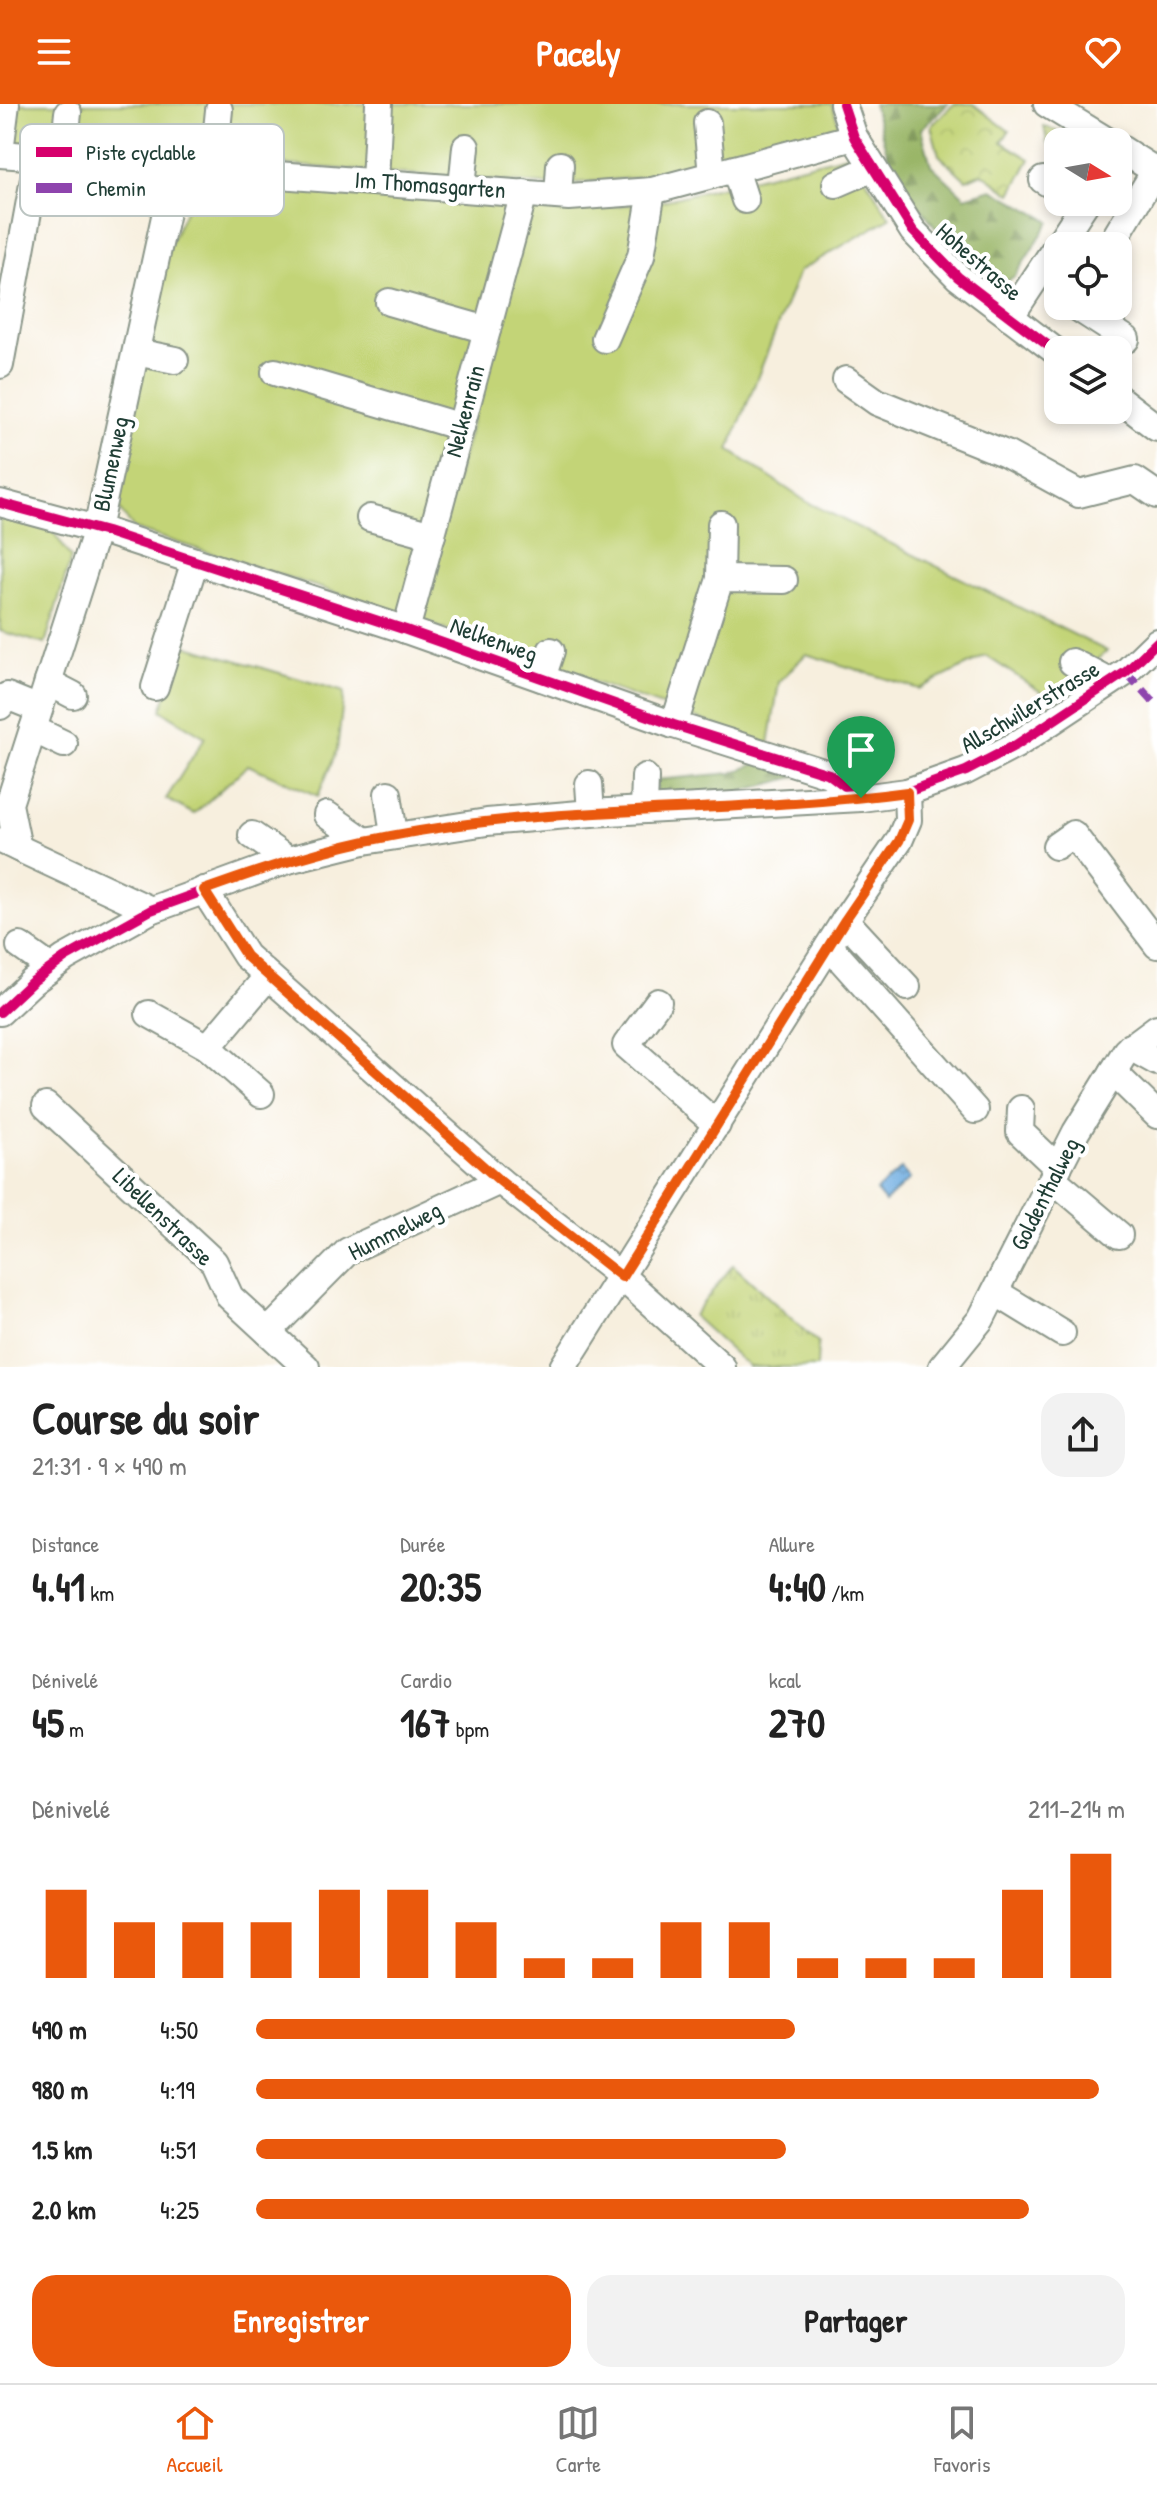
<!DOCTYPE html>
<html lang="fr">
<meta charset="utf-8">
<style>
body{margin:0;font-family:"Patrick Hand",sans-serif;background:#f2f2f2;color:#222;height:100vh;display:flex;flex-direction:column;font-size:30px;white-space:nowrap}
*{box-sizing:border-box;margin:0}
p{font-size:26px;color:#767676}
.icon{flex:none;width:44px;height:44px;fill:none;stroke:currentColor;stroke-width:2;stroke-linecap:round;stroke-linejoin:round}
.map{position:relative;height:1263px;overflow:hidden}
.details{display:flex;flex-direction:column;background:#fff;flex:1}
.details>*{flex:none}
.needle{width:52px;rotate:101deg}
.tools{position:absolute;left:1044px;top:24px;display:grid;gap:16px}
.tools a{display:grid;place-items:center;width:88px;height:88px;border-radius:16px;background:#fff;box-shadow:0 4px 12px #0003;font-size:40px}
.pin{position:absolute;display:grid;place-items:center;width:68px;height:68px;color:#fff;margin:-82px -34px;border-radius:50% 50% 50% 0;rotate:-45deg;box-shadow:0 0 8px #0007}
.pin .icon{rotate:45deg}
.round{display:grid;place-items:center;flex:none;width:84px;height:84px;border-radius:24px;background:#f2f2f2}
.summary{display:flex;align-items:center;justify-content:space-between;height:136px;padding:0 32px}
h1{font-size:44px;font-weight:700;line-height:60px}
.figures{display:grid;grid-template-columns:repeat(3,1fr);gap:12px;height:136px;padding:8px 32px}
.figures div{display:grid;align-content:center}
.figures b{font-size:40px;font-weight:700}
.figures small{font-size:22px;font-weight:400}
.figures p{font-size:22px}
.chart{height:224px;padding:16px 32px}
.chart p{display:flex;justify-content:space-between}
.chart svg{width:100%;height:144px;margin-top:8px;stroke:#ea580c;stroke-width:6}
.button{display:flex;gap:16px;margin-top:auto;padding:16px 32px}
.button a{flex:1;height:92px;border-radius:24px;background:#ea580c;color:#fff;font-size:32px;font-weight:700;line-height:92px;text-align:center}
.button a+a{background:#f2f2f2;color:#222}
ul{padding:0 32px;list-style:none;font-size:26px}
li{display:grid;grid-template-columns:128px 96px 1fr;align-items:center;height:60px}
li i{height:20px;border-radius:10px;background:#ea580c}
header{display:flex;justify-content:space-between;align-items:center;height:104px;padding:0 32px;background:#ea580c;color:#fff;font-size:36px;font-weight:700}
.tabs{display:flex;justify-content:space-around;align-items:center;height:112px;border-top:2px solid #e0e0e0;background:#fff;font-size:22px;color:#767676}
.tabs a{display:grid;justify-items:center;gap:4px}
.tabs .selected{color:#ea580c}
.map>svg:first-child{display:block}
.grass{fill:url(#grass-tufts);stroke:#718856;stroke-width:2}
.forest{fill:url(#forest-firs);stroke:#5c7a4e;stroke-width:2}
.park{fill:url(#park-crowns);stroke:#718856;stroke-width:2}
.garden{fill:#c3d477;stroke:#718856;stroke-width:2}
.water{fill:url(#water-ripples);stroke:#47758a;stroke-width:2}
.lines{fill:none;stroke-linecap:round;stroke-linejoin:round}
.minor-casing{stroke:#8b9689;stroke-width:30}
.minor{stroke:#fff;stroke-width:26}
.quiet{stroke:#8e44ad;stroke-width:8;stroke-dasharray:16 8;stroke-linecap:butt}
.cycleway-casing{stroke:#fff;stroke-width:15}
.cycleway{stroke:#d6006c;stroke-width:10}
.route-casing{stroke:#fff;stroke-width:16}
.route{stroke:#ea580c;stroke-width:10}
.labels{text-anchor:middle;stroke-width:8;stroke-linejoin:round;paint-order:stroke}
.street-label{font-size:24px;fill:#1f3d34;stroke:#fff}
.key{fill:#fff;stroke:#bcc5c2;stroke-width:2}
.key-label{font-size:22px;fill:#1f3d34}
</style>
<header><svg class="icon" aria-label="menu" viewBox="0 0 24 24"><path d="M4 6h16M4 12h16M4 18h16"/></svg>Pacely<svg class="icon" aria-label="heart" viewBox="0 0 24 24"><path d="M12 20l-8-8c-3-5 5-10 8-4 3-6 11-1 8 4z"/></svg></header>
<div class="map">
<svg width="1157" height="1263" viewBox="0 0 1157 1263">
<defs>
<pattern id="grass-tufts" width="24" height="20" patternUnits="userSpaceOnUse" patternTransform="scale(2)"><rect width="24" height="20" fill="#c3d477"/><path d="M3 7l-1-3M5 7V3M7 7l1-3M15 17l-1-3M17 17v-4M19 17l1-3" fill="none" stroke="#a7b768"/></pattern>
<pattern id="forest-firs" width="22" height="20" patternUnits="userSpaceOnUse" patternTransform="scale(2)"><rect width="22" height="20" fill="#9ab668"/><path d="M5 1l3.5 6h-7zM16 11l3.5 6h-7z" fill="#7d9556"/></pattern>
<pattern id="park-crowns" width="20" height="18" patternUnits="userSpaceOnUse" patternTransform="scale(2)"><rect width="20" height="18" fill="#c3d477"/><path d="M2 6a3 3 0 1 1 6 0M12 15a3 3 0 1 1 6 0" fill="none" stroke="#a7b768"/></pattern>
<pattern id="water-ripples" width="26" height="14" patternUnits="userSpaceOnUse" patternTransform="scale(2)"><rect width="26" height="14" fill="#6fade1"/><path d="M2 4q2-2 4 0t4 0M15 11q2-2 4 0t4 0" fill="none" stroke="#5b8eb7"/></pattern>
</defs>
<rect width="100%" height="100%" fill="#fff"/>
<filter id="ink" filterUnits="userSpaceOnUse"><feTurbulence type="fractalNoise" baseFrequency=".0125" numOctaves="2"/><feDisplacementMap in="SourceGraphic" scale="16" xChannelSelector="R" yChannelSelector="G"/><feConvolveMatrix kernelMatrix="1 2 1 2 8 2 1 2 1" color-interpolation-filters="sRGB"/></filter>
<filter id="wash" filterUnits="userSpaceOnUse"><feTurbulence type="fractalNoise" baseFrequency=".006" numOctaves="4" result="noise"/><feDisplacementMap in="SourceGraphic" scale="32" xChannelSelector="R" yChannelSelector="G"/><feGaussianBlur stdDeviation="1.8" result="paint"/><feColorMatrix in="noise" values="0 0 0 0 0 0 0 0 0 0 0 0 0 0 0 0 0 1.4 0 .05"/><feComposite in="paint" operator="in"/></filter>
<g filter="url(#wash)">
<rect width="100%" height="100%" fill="#f7efde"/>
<g class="grass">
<polygon points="1044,23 1059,27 1072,38 1058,38 1058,53 1047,38"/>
<polygon points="733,1161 818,1239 817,1263 749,1263 693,1212"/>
</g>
<g class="forest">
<polygon points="873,0 948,0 921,25 931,61 965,93 992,85 1050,117 1015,172 1000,181 962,158 892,66"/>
<polygon points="760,658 795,673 727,691 656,692 657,676 732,669"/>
</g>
<polygon class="park" points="954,0 973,0 1009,27 1002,38 1030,55 1011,90 982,69 966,76 939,51 931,22"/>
<g class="garden">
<polygon points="0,0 832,0 840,24 668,71 551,81 0,39"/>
<polygon points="851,50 890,114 799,167 729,346 807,398 1107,547 1086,567 1049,593 986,552 919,585 806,550 779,578 769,640 418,516 530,104 559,108 663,97"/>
<polygon points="198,77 509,99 407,511 134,425 116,401 165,152"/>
<polygon points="0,410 50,423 71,454 45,540 0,527"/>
<polygon points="185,541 344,588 337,646 318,692 248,661 194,710 166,695 205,633 161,606"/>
</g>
<polygon class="water" points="901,1065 910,1075 885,1098 876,1087"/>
</g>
<g filter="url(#ink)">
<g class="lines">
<g class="minor-casing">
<g id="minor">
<polyline points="843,0 854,33 913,127 958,173 1058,249"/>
<polyline points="1047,0 1109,38"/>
<polyline points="707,19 712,71"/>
<polyline points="0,48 6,0"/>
<polyline points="0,50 569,93 652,87 854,33"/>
<polyline points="1118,50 1121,45 1157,68"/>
<polyline points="63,55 68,9"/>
<polyline points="202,64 216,36 219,6"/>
<polyline points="735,65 745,96"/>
<polyline points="1043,76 1058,85"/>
<polyline points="375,77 379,0"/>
<polyline points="836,80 873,64"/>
<polyline points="462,83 466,43"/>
<polyline points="558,92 560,61"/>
<polyline points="1110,142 1155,67"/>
<polyline points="389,198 487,226"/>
<polyline points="1075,202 1126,235"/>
<polyline points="1010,213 1086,98"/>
<polyline points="605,235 641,152 652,87"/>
<polyline points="136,248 175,256"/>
<polyline points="0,261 38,53"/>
<polyline points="275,268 461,323"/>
<polyline points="846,276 877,298 1006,350 1079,390 1135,376 1157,391"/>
<polyline points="1118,294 1157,324"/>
<polyline points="0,399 107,428 195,457 406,526 674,621 829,670 861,694"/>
<polyline points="370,414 432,431"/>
<polyline points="720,475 721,420"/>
<polyline points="406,526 524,89"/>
<polyline points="1072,558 1110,578"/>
<polyline points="542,574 551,547"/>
<polyline points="48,578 73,591"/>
<polyline points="155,583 195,457"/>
<polyline points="0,602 7,592 39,605"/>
<polyline points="674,621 720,475 784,476"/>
<polyline points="33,625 64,640"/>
<polyline points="589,680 591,709"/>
<polyline points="388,690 394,731"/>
<polyline points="644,706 645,673"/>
<polyline points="327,711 364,737"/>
<polyline points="252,731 288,756"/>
<polyline points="3,737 151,806"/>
<polyline points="1056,742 1073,730 1157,841"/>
<polyline points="18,744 9,700 97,425 176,62"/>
<polyline points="204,786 246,852 500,1077 622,1173 722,1263"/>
<polyline points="845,816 907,883"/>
<polyline points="20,842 51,864"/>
<polyline points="829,842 975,1006"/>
<polyline points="658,898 626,941 717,1021"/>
<polyline points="0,908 32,878 65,854 151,806 288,756 364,737 487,718 591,709 861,694 907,688 966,667 1016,641 1126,568 1157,538"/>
<polyline points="149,910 208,943"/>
<polyline points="1130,943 1157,958"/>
<polyline points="1113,968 1157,1011"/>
<polyline points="261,990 208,943 268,872"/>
<polyline points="46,1002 214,1158 230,1193 306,1263"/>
<polyline points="1021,1005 1020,1028 1058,1064"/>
<polyline points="1053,1075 1119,1131"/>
<polyline points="995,1188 1062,1229"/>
<polyline points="268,1228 348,1147 500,1077"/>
<polyline points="563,1263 845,816 899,737 908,716 907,688"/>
<polyline points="942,1263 981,1215 1076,1028 1126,947 1157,924"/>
</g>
</g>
<use href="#minor" class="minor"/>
<polyline class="quiet" points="1126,568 1157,602"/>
<g class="cycleway-casing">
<g id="cycleway">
<polyline points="843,0 854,33 913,127 958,173 1058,249"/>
<polyline points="0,399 107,428 195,457 406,526 674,621 829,670 861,694"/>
<polyline points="0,908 32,878 65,854 151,806 288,756 364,737 487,718 591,709 861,694 907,688 966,667 1016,641 1126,568 1157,538"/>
</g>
</g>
<use href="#cycleway" class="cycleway"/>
</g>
</g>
<g class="lines" filter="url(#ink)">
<g class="route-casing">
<path id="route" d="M907,688L908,716L899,737L845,816L622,1173L500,1077L246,852L204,786C265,764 326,744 391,732C561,699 736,711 907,688Z"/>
</g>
<use href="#route" class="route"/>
</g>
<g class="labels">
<g class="street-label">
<text transform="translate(430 81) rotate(4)" y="8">Im Thomasgarten</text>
<text transform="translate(979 158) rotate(41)" y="8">Hohestrasse</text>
<text transform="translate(465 307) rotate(-75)" y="8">Nelkenrain</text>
<text transform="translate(111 360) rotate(-78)" y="8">Blumenweg</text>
<text transform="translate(494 536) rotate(20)" y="8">Nelkenweg</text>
<text transform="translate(1030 603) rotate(-31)" y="8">Allschwilerstrasse</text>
<text transform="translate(1045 1090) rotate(-63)" y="8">Goldenthalweg</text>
<text transform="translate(163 1113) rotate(44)" y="8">Libellenstrasse</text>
<text transform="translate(395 1127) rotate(-27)" y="8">Hummelweg</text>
</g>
</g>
<rect x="20" y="20" width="264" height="92" rx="12" class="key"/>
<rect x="36" y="43" width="36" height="10" fill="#d6006c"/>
<rect x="36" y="79" width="36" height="10" fill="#8e44ad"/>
<g class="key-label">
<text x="86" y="56">Piste cyclable</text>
<text x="86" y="92">Chemin</text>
</g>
</svg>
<div class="tools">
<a><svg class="needle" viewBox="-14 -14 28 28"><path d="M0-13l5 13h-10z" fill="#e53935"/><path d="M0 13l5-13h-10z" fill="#767676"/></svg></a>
<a><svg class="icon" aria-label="locate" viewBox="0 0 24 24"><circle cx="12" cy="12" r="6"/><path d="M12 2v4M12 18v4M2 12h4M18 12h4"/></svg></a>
<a><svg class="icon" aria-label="layers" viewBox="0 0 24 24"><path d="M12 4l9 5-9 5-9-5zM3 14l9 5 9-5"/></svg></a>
</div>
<div class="pin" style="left:861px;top:694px;background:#1e9e55"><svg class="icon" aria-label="arrive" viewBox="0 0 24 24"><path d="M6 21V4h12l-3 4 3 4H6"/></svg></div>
</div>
<section class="details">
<div class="summary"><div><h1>Course du soir</h1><p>21:31 · 9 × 490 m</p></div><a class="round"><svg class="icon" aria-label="share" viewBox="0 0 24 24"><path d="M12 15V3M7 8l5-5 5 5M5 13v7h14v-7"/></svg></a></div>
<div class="figures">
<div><p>Distance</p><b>4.41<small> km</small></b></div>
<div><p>Durée</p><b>20:35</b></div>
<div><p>Allure</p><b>4:40<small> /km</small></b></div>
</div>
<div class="figures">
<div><p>Dénivelé</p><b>45<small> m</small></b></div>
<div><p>Cardio</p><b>167<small> bpm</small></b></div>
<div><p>kcal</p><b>270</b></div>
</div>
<div class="chart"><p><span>Dénivelé</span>211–214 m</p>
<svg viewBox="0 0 160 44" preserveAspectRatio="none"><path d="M5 44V17M15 44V27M25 44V27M35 44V27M45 44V17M55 44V17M65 44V27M75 44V38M85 44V38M95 44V27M105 44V27M115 44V38M125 44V38M135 44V38M145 44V17M155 44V6"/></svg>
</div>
<ul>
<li><b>490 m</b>4:50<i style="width:62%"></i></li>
<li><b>980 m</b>4:19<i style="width:97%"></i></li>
<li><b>1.5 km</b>4:51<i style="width:61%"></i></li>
<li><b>2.0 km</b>4:25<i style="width:89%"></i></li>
</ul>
<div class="button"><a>Enregistrer</a><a>Partager</a></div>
</section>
<nav class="tabs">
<a class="selected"><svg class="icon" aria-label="home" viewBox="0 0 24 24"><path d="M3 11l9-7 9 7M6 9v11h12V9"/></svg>Accueil</a>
<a><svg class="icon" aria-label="map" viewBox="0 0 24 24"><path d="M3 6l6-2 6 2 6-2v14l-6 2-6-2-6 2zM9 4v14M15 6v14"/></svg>Carte</a>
<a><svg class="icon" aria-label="saved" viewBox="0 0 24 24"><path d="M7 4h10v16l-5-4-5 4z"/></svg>Favoris</a>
</nav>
